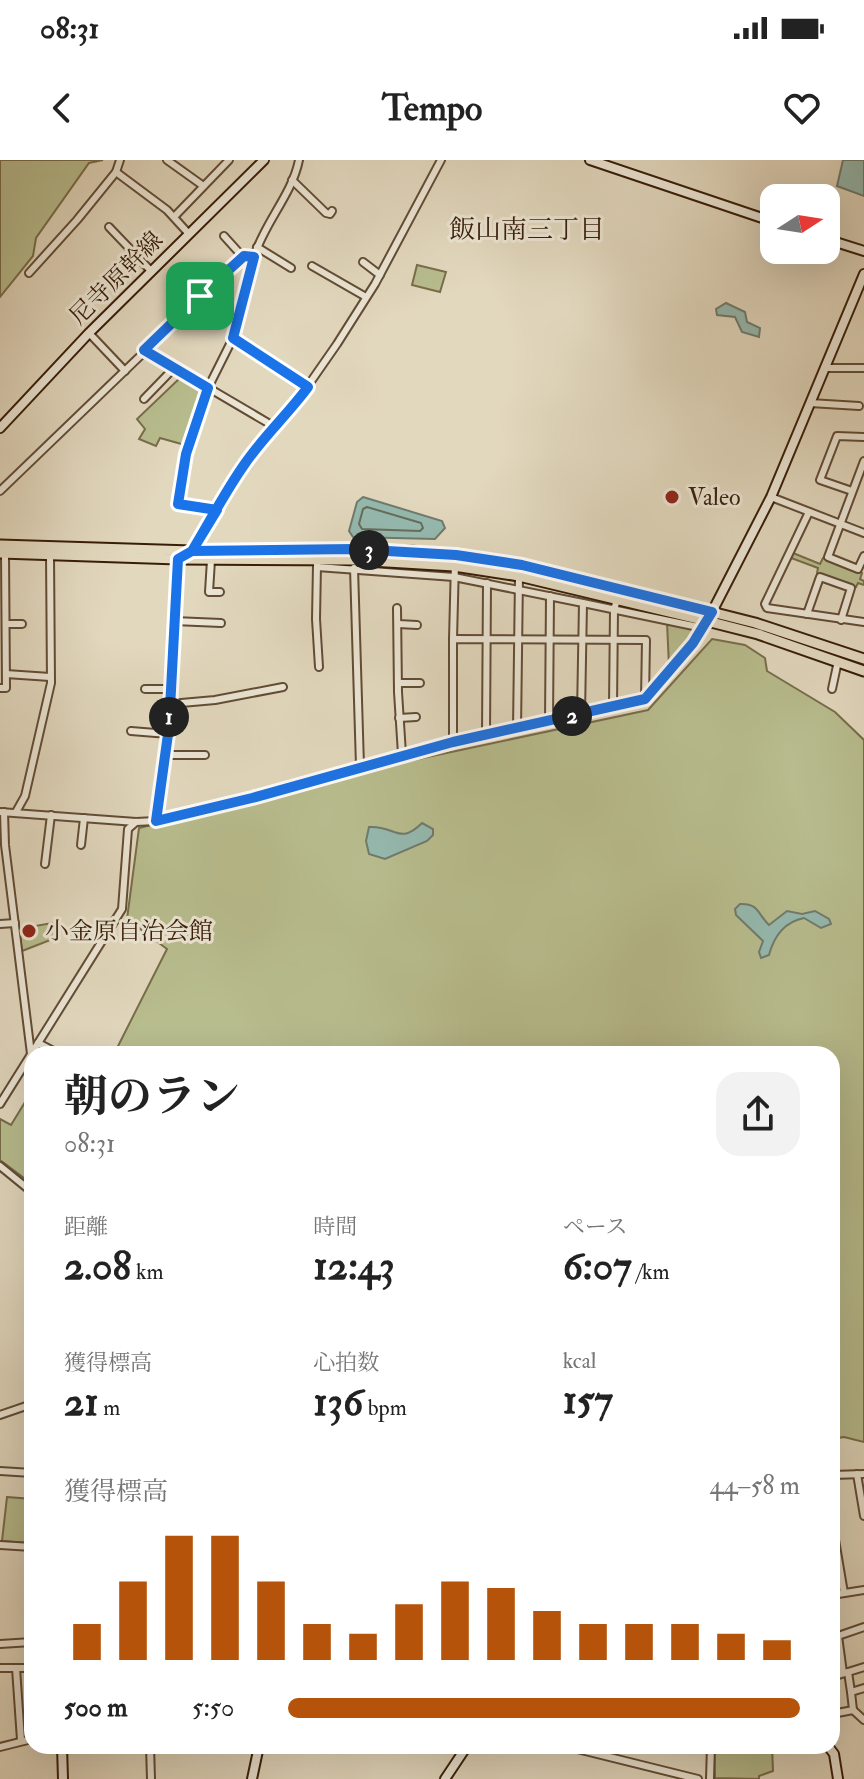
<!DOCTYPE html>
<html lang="ja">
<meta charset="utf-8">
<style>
body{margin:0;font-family:"IM FELL Double Pica","Noto Serif JP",serif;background:#f2f2f2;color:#222;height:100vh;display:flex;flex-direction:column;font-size:30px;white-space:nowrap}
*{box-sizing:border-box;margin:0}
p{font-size:26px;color:#767676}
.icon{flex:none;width:44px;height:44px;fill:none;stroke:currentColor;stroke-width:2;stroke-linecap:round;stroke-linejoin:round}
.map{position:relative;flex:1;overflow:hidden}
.side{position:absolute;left:24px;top:886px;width:816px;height:708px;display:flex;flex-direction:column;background:#fff;border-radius:24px;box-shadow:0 8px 32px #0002}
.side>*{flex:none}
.needle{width:52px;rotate:78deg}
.fabs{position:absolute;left:760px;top:24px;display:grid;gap:16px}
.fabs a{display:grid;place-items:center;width:80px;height:80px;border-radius:16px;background:#fff;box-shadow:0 8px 32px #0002;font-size:40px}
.pin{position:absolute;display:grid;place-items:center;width:68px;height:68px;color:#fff;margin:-34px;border-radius:16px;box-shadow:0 4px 12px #0006}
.km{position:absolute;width:40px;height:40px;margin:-20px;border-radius:50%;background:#222;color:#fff;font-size:22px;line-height:40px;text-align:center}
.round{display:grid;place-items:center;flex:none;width:84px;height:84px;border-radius:24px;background:#f2f2f2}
.head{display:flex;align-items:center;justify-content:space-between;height:136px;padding:0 40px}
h1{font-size:44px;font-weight:700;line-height:60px}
.stats{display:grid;grid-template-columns:repeat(3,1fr);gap:12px;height:136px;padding:8px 40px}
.stats div{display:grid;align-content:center}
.stats b{font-size:40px;font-weight:700}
.stats small{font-size:22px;font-weight:400}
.stats p{font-size:22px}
.chart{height:224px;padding:16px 40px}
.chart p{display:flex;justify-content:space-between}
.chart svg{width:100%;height:144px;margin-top:8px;stroke:#b45309;stroke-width:6}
ul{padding:0 40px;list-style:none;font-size:26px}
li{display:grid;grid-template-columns:128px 96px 1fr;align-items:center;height:60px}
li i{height:20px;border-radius:10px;background:#b45309}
.status{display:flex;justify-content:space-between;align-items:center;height:56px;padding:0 40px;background:#fff;direction:ltr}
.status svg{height:22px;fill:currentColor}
header{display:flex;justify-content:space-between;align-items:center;height:104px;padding:0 40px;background:#fff;font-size:36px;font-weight:700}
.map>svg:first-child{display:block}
.green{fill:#b8bd8e;stroke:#786d4b;stroke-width:2}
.water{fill:#95bab0;stroke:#6f7b6d;stroke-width:2}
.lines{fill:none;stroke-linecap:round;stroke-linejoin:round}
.shore{stroke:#666c5c;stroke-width:2}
.street-casing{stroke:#624c36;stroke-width:10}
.secondary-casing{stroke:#371d08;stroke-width:12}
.primary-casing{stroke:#371d08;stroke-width:13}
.street{stroke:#ece6d5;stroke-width:6}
.secondary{stroke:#ece6d5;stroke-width:8}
.primary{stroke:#e2d8be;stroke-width:9}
.route-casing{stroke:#fff;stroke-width:16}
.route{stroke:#1a73e8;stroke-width:10}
.poi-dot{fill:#8f2418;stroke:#ece6d5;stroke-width:3}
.labels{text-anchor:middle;stroke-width:6;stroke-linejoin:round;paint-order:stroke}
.street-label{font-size:24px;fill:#371d08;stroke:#ece6d5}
.poi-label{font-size:24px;fill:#371d08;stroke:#ece6d5;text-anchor:start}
.neighbourhood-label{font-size:26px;fill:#371d08;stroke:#ece6d5}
</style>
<div class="status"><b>08:31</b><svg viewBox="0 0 49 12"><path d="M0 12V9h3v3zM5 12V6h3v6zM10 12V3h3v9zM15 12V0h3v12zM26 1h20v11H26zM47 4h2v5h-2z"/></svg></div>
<header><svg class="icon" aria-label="back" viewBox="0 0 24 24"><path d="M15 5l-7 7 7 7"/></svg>Tempo<svg class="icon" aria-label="heart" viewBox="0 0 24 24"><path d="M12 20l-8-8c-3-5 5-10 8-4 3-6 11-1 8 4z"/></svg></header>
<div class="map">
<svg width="864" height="1619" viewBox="0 0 864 1619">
<rect width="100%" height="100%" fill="#e2d8be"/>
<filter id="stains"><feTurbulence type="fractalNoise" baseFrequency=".0025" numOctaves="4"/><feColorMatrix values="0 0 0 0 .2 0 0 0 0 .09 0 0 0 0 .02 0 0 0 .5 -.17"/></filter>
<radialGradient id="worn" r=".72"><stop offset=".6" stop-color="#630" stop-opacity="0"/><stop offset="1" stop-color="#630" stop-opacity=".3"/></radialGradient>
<g class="green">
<polygon points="0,0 103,0 89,3 36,78 33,96 0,137"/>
<polygon points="417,105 446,112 440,132 412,125"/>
<polygon points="182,216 203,228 204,232 185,285 160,278 156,286 139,279 145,269 137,259"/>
<polygon points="793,393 820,404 823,398 862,413 860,419 864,421 864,425 858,423 856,427 817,413 818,408 791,398"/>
<polygon points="667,462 697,468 669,507"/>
<polygon points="712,479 745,485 765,498 767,511 835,552 864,580 864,1282 844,1277 832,1279 832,894 114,894 167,789 127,759 139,668 409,601 648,550"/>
<polygon points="52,763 58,777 22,791 20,776 36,774 35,766"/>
<polygon points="30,934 32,934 32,1024 0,1000 0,959 11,965"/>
<polygon points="7,1337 32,1339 32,1381 26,1383 2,1381"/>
<polygon points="714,1586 772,1586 773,1611 759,1616 759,1619 715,1618"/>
</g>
<g class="water">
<polygon points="843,0 864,0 864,36 837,26"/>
<polygon points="726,143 745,152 747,162 760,168 759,177 742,172 735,157 717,155 716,149"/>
<polygon points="363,337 442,361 445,368 435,379 353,377 349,371 357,342"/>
<path d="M422,663L433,669V675L427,681L385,699L369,694L366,681L369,667C395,665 399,686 422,663Z"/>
<path d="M740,744C759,743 758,755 769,765L787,751L802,754L815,751L829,759L831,764L821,768L804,758C784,762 774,776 769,795L761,798L759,792L763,781L736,755L735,749Z"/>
</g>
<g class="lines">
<polygon class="shore" points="367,347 421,363 423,368 420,371 362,369 359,364 363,349"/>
<g class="street-casing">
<g id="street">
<polyline points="167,0 202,25"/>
<polyline points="116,12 167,50 189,74"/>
<polyline points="292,20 326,53 330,54 332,51"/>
<polyline points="174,57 229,0"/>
<polyline points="109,67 151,111"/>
<polyline points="224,76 243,97"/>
<polyline points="257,87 291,108"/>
<polyline points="363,102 380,115"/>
<polyline points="312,106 366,137"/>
<polyline points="29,113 77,60 116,12 120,0"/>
<polyline points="89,173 125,211"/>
<polyline points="233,178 308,227"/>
<polyline points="144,190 275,267"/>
<polyline points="824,208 864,208"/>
<polyline points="144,239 174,208"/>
<polyline points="810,243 859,246"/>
<polyline points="864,301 828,397 858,409 864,396"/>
<path d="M0,331L244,96L254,97C264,63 292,35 299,0"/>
<polyline points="852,331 820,320 837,276 864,277"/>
<polyline points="771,337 864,373"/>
<polyline points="217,350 178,344 186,294 194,267 208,228 233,178 254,97"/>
<polyline points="809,352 765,444 767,448 864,462"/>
<polyline points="189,393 244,304 289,253 337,184 375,124 441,0"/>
<polyline points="211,400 209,432 220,432"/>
<polyline points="317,405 316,459 319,507"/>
<polyline points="317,407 454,417 583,443 581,554"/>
<polyline points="354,408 360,606"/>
<polyline points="583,443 703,468"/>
<polyline points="397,448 398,532 402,594"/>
<polyline points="807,454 820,417 851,428 841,460"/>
<polyline points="174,461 221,463"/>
<polyline points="6,464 22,464"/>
<polyline points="398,464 417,465"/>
<polyline points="453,479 455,402"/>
<polyline points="6,514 50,517"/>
<polyline points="398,523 420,523"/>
<polyline points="0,528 6,528 5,393"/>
<polyline points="145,529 170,529"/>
<polyline points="832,529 838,501"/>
<polyline points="170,544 215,540 283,527"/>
<polyline points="613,546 614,450 618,436"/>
<polyline points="399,558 416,557"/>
<polyline points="549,562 550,436"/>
<polyline points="517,569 519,416"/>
<polyline points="131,571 168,574"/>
<polyline points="486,575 487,423"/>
<polyline points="453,582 453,479 646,480 645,539"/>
<polyline points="165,595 205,595"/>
<polyline points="0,652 136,662 156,661 252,638 453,582 645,539 693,483 709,458"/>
<polyline points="4,652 5,685 31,894"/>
<polyline points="16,652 25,636 51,523 50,394"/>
<polyline points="156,661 169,567 180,398"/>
<polyline points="81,685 84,658"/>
<polyline points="45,704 51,655"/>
<polyline points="0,764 15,763"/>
<polyline points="38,883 59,894"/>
<polyline points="0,944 122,749 128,669 136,662"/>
<polyline points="0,1006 32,1032"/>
<polyline points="0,1255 32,1244"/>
<polyline points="0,1311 32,1313"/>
<polyline points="857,1314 864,1356"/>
<polyline points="832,1315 864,1314"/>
<polyline points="832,1362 844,1433"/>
<polyline points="0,1385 32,1387"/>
<polyline points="832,1435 864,1430"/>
<polyline points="0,1484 32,1482"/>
<polyline points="0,1508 32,1508"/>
<polyline points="16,1508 21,1580"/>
<polyline points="848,1512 851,1532 864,1528"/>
<polyline points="843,1513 838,1476 864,1467"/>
<polyline points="832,1517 864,1507"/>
<polyline points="853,1550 864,1560"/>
<polyline points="832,1554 853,1550 851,1532"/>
<polyline points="150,1586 151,1619"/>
<polyline points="565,1586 698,1619"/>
<polyline points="0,1587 32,1579"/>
<polyline points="710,1619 711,1586"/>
</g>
</g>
<g class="secondary-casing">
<g id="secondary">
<polyline points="590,0 774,62"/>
<polyline points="826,79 864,91"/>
<polyline points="0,268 89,173 264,0"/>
<polyline points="712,452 771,337 864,114"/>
<polyline points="62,1586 63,1619"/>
<polyline points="828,1586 834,1594 838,1619"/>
<polyline points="252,1619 259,1586"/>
<polyline points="445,1619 467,1586"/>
</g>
</g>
<g class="primary-casing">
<g id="primary">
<polyline points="0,385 192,391 412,391 489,400 557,413 755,463 864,499"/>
<polyline points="0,393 178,399 354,400 454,406 519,416 707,461 758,474 864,511"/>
</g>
</g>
<use href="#street" class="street"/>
<use href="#secondary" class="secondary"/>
<use href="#primary" class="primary"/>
</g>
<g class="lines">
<g class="route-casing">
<path id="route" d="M200,136L144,190L208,228L186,294L178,344L217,350L192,391L178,399L169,567L156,661L252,638L453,582L645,539L693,483L712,452L522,405L456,395L353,389L192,391C209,363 225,332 244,305C263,277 288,254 308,227L233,178L254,97L244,96L200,136"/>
</g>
<use href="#route" class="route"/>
</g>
<g class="poi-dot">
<circle cx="672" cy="337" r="8"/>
<circle cx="29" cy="771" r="8"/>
</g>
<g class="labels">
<g class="street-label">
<text transform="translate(116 118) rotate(-45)" y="8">尼寺原幹線</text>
</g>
<g class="poi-label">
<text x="688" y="345">Valeo</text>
<text x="45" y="779">小金原自治会館</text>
</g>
<g class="neighbourhood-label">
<text x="527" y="78">飯山南三丁目</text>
</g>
</g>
<rect width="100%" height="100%" filter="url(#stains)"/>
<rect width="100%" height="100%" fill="url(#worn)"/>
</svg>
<div class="fabs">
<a><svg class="needle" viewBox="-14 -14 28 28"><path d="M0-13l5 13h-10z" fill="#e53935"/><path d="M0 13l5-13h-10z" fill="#767676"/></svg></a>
</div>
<div class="pin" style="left:200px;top:136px;background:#1e9e55"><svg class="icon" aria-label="arrive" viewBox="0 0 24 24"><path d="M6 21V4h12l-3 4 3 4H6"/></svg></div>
<b class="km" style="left:169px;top:557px">1</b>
<b class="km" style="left:572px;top:556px">2</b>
<b class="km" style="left:369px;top:390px">3</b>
<section class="side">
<div class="head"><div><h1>朝のラン</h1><p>08:31</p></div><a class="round"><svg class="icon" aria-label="share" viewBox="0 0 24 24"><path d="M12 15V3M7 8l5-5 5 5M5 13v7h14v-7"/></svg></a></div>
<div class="stats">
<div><p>距離</p><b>2.08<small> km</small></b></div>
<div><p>時間</p><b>12:43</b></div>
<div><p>ペース</p><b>6:07<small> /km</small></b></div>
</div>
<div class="stats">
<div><p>獲得標高</p><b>21<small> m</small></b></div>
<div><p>心拍数</p><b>136<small> bpm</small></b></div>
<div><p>kcal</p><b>157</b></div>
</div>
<div class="chart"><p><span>獲得標高</span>44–58 m</p>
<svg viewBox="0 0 160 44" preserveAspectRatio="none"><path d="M5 44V33M15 44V20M25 44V6M35 44V6M45 44V20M55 44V33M65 44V36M75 44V27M85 44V20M95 44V22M105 44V29M115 44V33M125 44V33M135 44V33M145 44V36M155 44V38"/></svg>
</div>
<ul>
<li><b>500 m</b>5:50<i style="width:100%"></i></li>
</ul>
</section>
</div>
